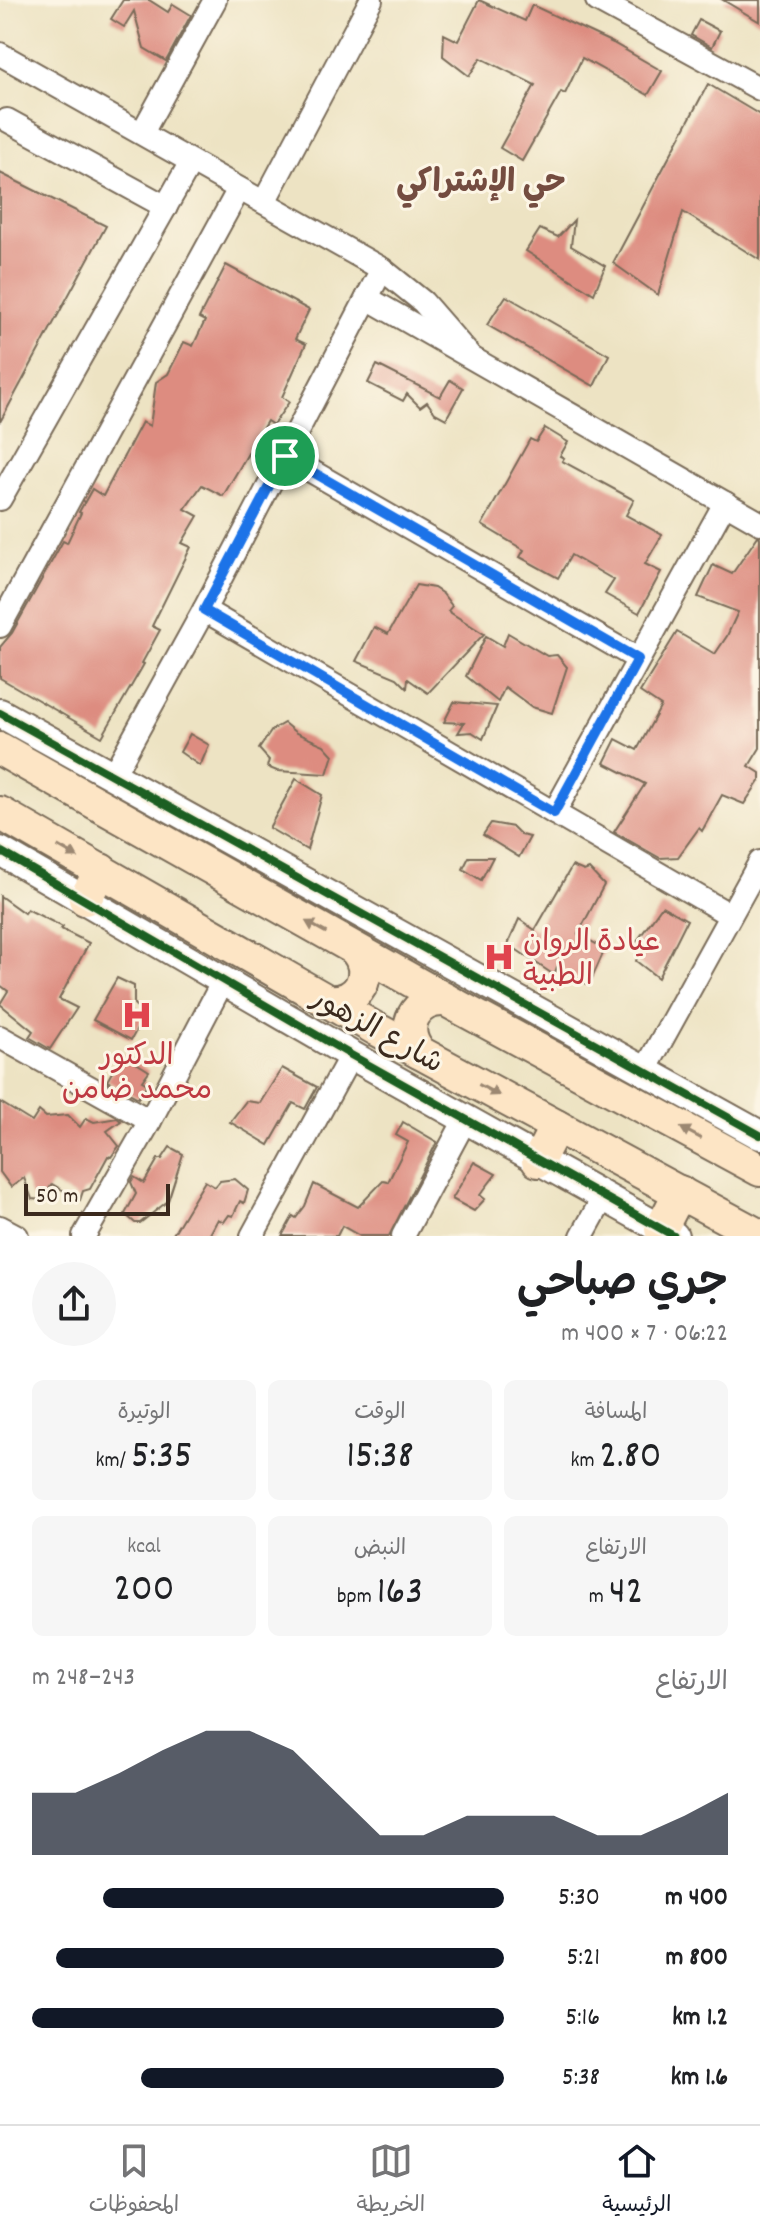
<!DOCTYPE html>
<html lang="ar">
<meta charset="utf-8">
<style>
body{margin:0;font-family:Dekko,"Playpen Sans Arabic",sans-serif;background:#f6f6f6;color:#202124;direction:rtl;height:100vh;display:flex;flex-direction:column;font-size:30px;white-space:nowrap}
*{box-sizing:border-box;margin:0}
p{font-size:26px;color:#757577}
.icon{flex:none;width:44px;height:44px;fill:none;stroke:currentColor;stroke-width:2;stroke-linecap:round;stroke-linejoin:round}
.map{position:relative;height:1236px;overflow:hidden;direction:ltr}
.details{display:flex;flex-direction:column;background:#fff;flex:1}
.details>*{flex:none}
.scale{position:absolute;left:24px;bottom:20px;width:146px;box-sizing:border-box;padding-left:8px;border:4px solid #3b2a1e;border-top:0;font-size:22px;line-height:28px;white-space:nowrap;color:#3b2a1e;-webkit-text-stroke:6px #fcf5e5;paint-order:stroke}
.pin{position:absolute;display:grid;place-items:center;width:68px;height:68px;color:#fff;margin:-34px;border:4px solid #fff;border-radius:50%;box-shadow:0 2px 8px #0007}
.round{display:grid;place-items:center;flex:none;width:84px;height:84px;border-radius:42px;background:#f6f6f6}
.summary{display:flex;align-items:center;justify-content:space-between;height:136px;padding:0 32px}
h1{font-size:44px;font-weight:600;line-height:60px}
.figures{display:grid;grid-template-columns:repeat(3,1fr);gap:12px;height:136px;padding:8px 32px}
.figures div{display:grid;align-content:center;border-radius:12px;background:#f6f6f6;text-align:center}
.figures b{font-size:40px;font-weight:600}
.figures small{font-size:22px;font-weight:400}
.figures p{font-size:22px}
.chart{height:224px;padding:16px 32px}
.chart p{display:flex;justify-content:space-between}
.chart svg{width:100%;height:144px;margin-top:8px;fill:#111827;opacity:.7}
ul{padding:0 32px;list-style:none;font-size:26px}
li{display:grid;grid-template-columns:128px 96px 1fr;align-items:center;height:60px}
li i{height:20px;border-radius:10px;background:#111827}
.tab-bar{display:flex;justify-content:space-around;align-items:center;height:112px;border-top:2px solid #e0e0e0;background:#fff;font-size:22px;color:#757577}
.tab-bar a{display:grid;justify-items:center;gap:4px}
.tab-bar .on{color:#111827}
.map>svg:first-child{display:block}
.building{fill:#dd8c80}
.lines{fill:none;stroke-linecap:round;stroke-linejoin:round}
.minor-casing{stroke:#796b58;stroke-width:26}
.tertiary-casing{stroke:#796b58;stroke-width:32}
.secondary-casing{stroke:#796b58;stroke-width:36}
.minor{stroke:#fff;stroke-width:22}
.tertiary{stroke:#fff;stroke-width:28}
.secondary{stroke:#fde5c5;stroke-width:32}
.cycleway-casing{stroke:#fcf5e5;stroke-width:13}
.cycleway{stroke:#1b5e20;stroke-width:8}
.oneway{fill:#9c8872}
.route-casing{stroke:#fff;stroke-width:16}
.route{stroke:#1a73e8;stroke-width:10}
.labels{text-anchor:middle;stroke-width:6;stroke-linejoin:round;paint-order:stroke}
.health-label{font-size:30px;fill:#be3a42;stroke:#fcf5e5;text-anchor:start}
.street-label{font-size:30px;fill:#3b2a1e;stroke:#fcf5e5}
.neighbourhood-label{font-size:32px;font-weight:bold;fill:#744c40;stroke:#fcf5e5}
</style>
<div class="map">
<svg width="760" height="1236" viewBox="0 0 760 1236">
<rect width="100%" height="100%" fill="#fcf5e5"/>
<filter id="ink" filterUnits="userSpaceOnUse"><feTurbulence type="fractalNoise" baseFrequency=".0125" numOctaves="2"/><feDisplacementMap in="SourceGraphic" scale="16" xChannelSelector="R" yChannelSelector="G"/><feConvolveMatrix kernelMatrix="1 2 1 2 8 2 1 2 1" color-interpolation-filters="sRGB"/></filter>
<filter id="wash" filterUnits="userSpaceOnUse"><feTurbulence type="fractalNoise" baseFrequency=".006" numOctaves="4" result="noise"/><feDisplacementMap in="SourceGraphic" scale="32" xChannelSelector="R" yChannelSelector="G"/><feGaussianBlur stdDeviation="1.8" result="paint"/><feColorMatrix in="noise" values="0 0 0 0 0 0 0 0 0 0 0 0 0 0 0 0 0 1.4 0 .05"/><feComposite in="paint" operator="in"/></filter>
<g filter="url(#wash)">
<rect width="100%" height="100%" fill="#ede3c3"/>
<g id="blocks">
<g class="building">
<polygon points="123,0 149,0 168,12 173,4 191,15 166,61 144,48 134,11 124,27 111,19"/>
<polygon points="479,0 525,21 532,5 613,43 662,71 648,95 582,58 565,94 561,92 522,161 500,148 535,85 481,58 469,76 443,56 444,34 458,41"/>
<polygon points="723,0 760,0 760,22"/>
<polygon points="699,20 720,31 712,47 691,35"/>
<polygon points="708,84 760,115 760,260 683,212 658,295 613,263"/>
<polygon points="0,173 106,226 0,422"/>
<polygon points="574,220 571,246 605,266 594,294 526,251 540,229 558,237"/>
<polygon points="226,265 309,310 295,339 306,344 282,397 289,402 273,425 267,421 223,496 202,485 185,509 198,516 182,543 191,547 152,626 160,630 142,663 144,664 102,737 0,678 0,647 12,633 63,541 67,543 81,513 79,512 92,489 103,496 142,422 150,426 156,382 168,374 184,342 193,346 205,321 199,318"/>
<polygon points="506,296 609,355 594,386 487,325"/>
<polygon points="377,365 440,397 450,380 463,388 446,419 435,413 427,402 420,407 407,394 403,401 368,383"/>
<polygon points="545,428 568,442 560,456 564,458 562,461 634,500 626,515 662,535 645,564 661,572 639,613 605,594 614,580 571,555 558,578 520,557 524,550 482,525 530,439 536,442"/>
<polygon points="758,536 760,537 760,748 749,766 760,773 760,780 744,804 722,795 702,831 699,828 678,857 660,858 614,832 645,784 604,763 616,739 637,750 661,706 640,692 677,632 715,654 727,636 738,612 698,597 713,565 732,574"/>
<polygon points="416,585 434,588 443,594 452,606 448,611 484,634 428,693 408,679 407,688 397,678 356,661 374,627 388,634"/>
<polygon points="508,633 547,656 557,655 567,667 552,713 532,707 505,687 498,702 466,676 486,636 503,646"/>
<polygon points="454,702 497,706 483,739 472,732 458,733 464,723 444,722"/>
<polygon points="284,723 296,733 324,745 333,755 327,774 277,771 267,767 269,760 259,749 272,730"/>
<polygon points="190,734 209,745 200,766 180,752"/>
<polygon points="296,779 322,795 307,850 269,828"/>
<polygon points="491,823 513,827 521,835 530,837 519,857 483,835"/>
<polygon points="469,857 493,857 481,880 463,869"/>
<polygon points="572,866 584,871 589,869 604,885 578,934 605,949 589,985 557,967 554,975 508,944 519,919 535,930"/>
<polygon points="0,896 24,913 27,909 63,927 61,929 89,943 59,999 77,1008 50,1049 29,1037 33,1031 0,1004 8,991 0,985"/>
<polygon points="662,906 687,920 658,978 636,961 640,949 635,944"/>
<polygon points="117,978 134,986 134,1004 145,1015 131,1040 93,1020"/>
<polygon points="122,1054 149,1071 142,1081 147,1084 138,1098 107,1081"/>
<polygon points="282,1068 317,1087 305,1109 293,1103 269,1145 230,1122 246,1101 260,1103"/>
<polygon points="0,1102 32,1122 39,1111 46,1117 68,1115 80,1127 86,1118 94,1122 117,1118 121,1121 107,1131 119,1146 111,1157 108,1156 90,1189 83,1191 80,1200 52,1184 42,1200 32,1199 24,1178 11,1187 0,1172"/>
<polygon points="403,1122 437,1142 389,1236 360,1236 342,1226 337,1236 282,1236 293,1216 296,1218 305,1206 314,1184 358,1207 383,1181 388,1182 408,1142 396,1135"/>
<polygon points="170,1147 183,1154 168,1201 140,1223 135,1223 125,1214 136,1194 131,1182 134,1177 144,1183 158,1159 162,1159"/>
<polygon points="474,1162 496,1174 480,1195 485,1199 474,1211 452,1199"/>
<polygon points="235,1179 248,1190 244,1203 240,1201 233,1216 229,1215 224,1222 218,1219 209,1236 172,1236 205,1181 215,1187 220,1181"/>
</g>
</g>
</g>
<g filter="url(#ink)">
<use href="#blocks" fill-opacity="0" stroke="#796b58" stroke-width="2"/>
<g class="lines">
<g class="minor-casing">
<g id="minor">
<polyline points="597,0 760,89"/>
<polyline points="0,54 382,269 423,302 470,356"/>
<polyline points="7,120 166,207"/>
<polyline points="142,133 215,0"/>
<polyline points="264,202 371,0"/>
<polyline points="367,298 760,523"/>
<polyline points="285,456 638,659"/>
<polyline points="0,499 191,162"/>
<polyline points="204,610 730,915"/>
<polyline points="0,626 239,189"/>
<polyline points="112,777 204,610 382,269"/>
<polyline points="554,813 725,503"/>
<polyline points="0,1037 150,1121"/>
<polyline points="644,1072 760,862"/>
<polyline points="0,1227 17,1236"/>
<polyline points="84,1236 150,1121 223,981"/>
<polyline points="252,1236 351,1055"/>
<polyline points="403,1236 465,1120"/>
<polyline points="582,1236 603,1198"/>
</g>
</g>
<g class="tertiary-casing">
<g id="tertiary">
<polyline points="0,713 760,1135"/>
<polyline points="0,851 351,1055 674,1236"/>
</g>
</g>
<g class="secondary-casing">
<g id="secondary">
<polyline points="0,749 446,1000 760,1170"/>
<polyline points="0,813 378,1030 760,1236"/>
<polyline points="85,899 101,870"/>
<path d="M327,1001C359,1004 375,975 356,950"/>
<path d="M419,1052C400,1028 414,998 446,1000"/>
<polyline points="538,1161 556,1126"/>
<polyline points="661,1229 680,1192"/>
</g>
</g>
<use href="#minor" class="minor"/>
<use href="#tertiary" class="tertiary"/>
<use href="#secondary" class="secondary"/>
<g class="cycleway-casing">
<g id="cycleway">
<polyline points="0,713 760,1135"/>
<polyline points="0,851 351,1055 674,1236"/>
</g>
</g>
<use href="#cycleway" class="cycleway"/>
</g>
<defs><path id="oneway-solid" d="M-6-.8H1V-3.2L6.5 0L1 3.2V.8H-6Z" transform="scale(2)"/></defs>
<g class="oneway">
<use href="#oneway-solid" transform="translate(68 852) rotate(30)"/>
<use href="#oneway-solid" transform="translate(316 927) rotate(-151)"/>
<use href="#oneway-solid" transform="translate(489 1090) rotate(28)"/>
<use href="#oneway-solid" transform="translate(691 1133) rotate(-152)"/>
</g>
</g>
<g class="lines" filter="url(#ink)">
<g class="route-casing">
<polygon id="route" points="285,456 638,659 554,813 204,610"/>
</g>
<use href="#route" class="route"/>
</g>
<defs>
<g id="hospital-bare" transform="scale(2.4)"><path d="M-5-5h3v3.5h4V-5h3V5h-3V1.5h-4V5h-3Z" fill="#e0444e" stroke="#fcf5e5" stroke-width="2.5" paint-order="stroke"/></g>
</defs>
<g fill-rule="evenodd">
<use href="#hospital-bare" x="499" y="957"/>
<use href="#hospital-bare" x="137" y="1015"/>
</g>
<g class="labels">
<g class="health-label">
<text x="523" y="950">عيادة الروان<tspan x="523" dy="34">الطبية</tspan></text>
<text x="137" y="1064" text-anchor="middle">الدكتور<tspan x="137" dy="34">محمد ضامن</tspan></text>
</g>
<g class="street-label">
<text transform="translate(378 1029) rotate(29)" y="10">شارع الزهور</text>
</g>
<g class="neighbourhood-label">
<text x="481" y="191">حي الإشتراكي</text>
</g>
</g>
</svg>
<div class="scale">50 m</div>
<div class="pin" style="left:285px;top:456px;background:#1e9e55"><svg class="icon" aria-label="arrive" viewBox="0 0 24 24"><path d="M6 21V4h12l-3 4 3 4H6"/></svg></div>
</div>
<section class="details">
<div class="summary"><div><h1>جري صباحي</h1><p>06:22 · 7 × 400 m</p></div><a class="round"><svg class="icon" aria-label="share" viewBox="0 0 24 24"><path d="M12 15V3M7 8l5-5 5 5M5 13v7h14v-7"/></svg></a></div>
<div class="figures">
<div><p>المسافة</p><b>2.80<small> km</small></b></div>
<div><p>الوقت</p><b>15:38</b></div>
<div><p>الوتيرة</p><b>5:35<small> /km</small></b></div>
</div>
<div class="figures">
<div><p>الارتفاع</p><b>42<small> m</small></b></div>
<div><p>النبض</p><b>163<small> bpm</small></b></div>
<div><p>kcal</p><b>200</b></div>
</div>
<div class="chart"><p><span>الارتفاع</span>243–248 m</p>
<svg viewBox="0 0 160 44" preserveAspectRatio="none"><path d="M0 44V25L10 25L20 19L30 12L40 6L50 6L60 12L70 25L80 38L90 38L100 32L110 32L120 32L130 38L140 38L150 32L160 25V44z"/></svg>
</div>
<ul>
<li><b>400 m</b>5:30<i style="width:85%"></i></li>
<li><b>800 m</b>5:21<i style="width:95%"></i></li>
<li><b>1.2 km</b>5:16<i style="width:100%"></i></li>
<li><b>1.6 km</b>5:38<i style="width:77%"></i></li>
</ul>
</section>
<nav class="tab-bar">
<a class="on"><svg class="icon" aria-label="home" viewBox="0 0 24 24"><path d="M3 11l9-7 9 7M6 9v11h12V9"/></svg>الرئيسية</a>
<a><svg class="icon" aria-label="map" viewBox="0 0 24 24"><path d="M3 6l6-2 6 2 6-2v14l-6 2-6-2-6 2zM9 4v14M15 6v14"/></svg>الخريطة</a>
<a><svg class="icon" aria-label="saved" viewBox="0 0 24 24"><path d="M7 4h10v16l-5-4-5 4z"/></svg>المحفوظات</a>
</nav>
